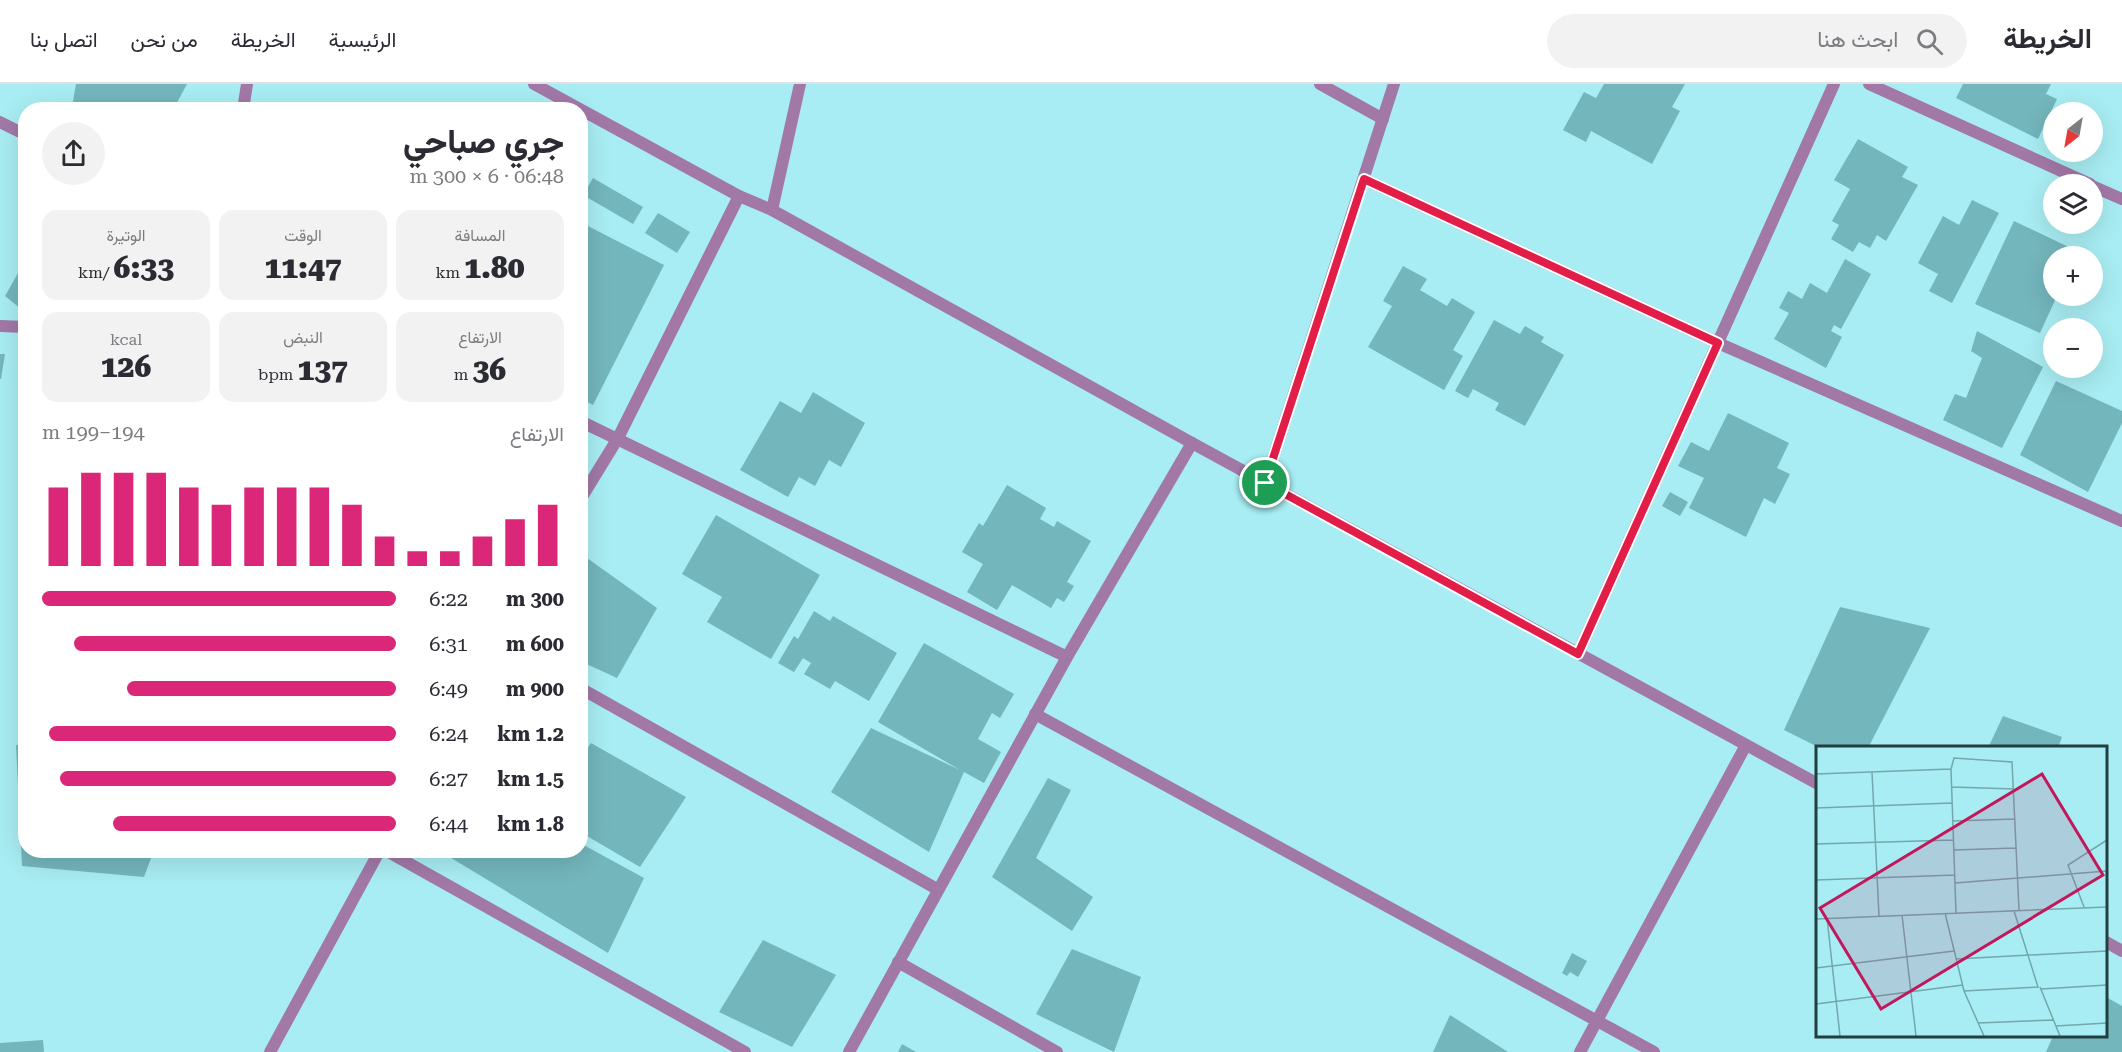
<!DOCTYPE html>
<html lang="ar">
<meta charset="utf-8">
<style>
body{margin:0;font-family:"Roboto Serif",Vazirmatn,serif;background:#f2f2f3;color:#2b2b33;direction:rtl;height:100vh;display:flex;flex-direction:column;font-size:22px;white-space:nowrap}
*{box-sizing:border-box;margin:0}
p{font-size:20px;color:#7c7c81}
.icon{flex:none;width:33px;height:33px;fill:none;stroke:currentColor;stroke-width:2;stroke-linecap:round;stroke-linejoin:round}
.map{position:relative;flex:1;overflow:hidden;direction:ltr}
.sheet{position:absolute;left:18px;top:18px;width:570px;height:756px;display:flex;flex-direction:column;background:#fff;border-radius:24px;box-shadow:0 6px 24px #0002;direction:rtl}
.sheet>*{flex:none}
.needle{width:39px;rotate:211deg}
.fabs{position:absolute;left:2043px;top:18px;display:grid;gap:12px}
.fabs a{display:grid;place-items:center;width:60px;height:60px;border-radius:50%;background:#fff;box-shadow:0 6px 24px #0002;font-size:30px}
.pin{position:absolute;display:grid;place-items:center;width:51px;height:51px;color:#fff;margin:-26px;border:3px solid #fff;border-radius:50%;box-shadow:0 2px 6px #0007}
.round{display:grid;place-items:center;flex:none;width:63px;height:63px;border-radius:32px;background:#f2f2f3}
.overview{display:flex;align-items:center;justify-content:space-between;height:102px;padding:0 24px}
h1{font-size:33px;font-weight:800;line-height:45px}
.metrics{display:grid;grid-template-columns:repeat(3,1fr);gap:9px;height:102px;padding:6px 24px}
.metrics div{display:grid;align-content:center;border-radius:15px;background:#f2f2f3;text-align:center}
.metrics b{font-size:30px;font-weight:800}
.metrics small{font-size:16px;font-weight:400}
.metrics p{font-size:16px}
.chart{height:168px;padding:12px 24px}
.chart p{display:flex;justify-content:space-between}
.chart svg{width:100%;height:108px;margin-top:6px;stroke:#db2777;stroke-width:6}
ul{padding:0 24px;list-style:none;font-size:20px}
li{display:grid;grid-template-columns:96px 72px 1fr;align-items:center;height:45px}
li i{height:15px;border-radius:8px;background:#db2777}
header{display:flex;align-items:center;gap:36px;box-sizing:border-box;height:84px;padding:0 30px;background:#fff;border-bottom:2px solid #e1e1e2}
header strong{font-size:28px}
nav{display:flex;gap:33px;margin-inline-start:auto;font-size:21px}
.search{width:420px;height:54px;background:#f2f2f3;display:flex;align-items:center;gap:15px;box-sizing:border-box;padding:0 21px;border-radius:33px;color:#7c7c81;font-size:22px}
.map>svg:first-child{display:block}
.building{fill:#73b6bc}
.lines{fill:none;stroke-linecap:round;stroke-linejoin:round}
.minor{stroke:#a278a7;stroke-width:12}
.route-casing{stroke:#fff;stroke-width:12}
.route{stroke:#e11d48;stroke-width:8}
.inset-road{fill:none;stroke:#72a7ab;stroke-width:1.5}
.view{fill:#c2185b;fill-opacity:0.15;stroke:#c2185b;stroke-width:3}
.inset-edge{fill:none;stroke:#213e40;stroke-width:3}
</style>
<header>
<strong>الخريطة</strong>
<div class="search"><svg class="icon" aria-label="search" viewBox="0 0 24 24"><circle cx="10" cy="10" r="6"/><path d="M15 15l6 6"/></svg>ابحث هنا</div>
<nav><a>الرئيسية</a><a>الخريطة</a><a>من نحن</a><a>اتصل بنا</a></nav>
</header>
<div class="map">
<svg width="2122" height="968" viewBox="0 0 2122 968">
<rect width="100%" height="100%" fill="#a8edf3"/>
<g class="building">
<polygon points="76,0 187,0 173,26 78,26 73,17"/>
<polygon points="1604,0 1685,0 1672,23 1680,27 1652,80 1591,47 1586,58 1563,46 1584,8 1596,14"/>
<polygon points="1963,0 2051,0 2046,10 2057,15 2038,55 1956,14"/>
<polygon points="1858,55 1908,83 1902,93 1918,101 1886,157 1877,151 1870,164 1859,158 1853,168 1831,155 1839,141 1832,137 1850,105 1834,96"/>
<polygon points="593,94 643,123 633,140 583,111"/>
<polygon points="1972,116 1999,129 1952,219 1929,207 1938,190 1918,179 1943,132 1959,141"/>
<polygon points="658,129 690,148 677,169 645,149"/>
<polygon points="2014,137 2077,167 2074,172 2054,172 2054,212 2057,212 2040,249 1975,220"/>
<polygon points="582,139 664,181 593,321 580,314"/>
<polygon points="26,175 26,229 5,212"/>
<polygon points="1845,175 1871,190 1841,245 1834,241 1831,247 1842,253 1826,284 1774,255 1789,229 1779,224 1788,207 1802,215 1810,199 1827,209"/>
<polygon points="1403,182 1427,195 1420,206 1447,222 1452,214 1475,228 1453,266 1463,272 1444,306 1368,263 1392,222 1383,217"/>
<polygon points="1494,236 1520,250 1525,242 1544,253 1541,258 1564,271 1525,342 1495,326 1499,319 1473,305 1468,314 1455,307"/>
<polygon points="1977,247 2043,283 2002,364 1943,336 1955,310 1966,314 1982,274 1971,267"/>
<polygon points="0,270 5,270 1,295 0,295"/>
<polygon points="2056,297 2122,327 2122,339 2088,408 2020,371"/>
<polygon points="813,308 865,339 841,383 829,376 815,402 799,393 788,413 740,386 780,317 801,329"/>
<polygon points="1728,329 1789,359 1777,384 1790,390 1775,420 1764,414 1746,453 1689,424 1704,394 1678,382 1691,358 1709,367"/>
<polygon points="1007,401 1046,424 1040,435 1054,443 1057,437 1091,457 1067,498 1074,502 1064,518 1057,514 1051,524 1012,501 997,526 967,508 983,480 962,468 979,439 983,442"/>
<polygon points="1670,408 1688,418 1680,432 1662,422"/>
<polygon points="716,431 820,491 771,575 707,538 722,513 682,490"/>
<polygon points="580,469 657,524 617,594 580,577"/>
<polygon points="1840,523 1930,544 1868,664 1820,664 1784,646"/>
<polygon points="814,527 830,537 833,532 897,569 869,617 835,597 830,605 804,590 811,579 803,574 794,588 778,579 794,552 798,555"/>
<polygon points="924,559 1014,610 1000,634 992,629 978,655 1001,668 984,699 964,688 929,768 831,708 871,644 960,686 878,638"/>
<polygon points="2003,632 2062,653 2058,664 1988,664"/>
<polygon points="591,659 686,713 640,783 580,748 580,675"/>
<polygon points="16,661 26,662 26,766 154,766 144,793 22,782"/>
<polygon points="1048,694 1071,706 1036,774 1093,813 1072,847 992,793"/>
<polygon points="580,759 644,794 608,869 438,766 580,766"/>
<polygon points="763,856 836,891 792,963 719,928"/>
<polygon points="1072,865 1141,893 1114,968 1036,930"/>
<polygon points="1572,869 1587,877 1578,893 1570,888 1567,892 1562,889"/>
<polygon points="2106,913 2122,922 2122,968 2046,968 2053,952 2106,952"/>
<polygon points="1450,931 1508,968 1433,968"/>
<polygon points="43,956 44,968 0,968 0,959"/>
<polygon points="902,960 916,968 898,968"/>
</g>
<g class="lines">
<g class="minor">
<polyline points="534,0 739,112 772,126 1192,359 1818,700"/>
<polyline points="1320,0 1383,35"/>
<polyline points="1869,0 2090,100"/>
<polyline points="243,26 247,0"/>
<polyline points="0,38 26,51"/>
<polyline points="1364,95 1718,259 2122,437"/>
<polyline points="2092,102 2122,115"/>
<polyline points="772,126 800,0"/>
<polyline points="0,242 26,243"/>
<polyline points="580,337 1067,573"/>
<polyline points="1265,399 1394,0"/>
<polyline points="580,416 618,354 739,112"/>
<polyline points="1578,570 1834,0"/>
<polyline points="580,604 937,805"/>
<polyline points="1035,630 1654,968"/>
<polyline points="385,766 745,968"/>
<polyline points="2106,858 2122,867"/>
<polyline points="898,878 1057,968"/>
<polyline points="270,968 380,766"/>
<polyline points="849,968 1067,573 1192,359"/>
<polyline points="1580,968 1746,661"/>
</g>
</g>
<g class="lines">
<g class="route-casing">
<polygon id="route" points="1364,95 1718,259 1578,570 1265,399"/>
</g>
<use href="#route" class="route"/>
</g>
<g transform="translate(1816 662)">
<rect width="291" height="291" fill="#a8edf3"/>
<path class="inset-road" d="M56,26L63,170M0,28L135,23M136,41L198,43M0,62L136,57M137,75L199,73M0,98L138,94M138,104L200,102M0,134L139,129M139,137L291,125M268,161L252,119L291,94M129,167L148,245L168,290M140,167L135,23L138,12L196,16L203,164M86,169L100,290M11,172L24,290M0,173L291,161M140,213L291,205M0,222L138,205M224,241L244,290M225,243L291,239M148,245L222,241L198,165M0,258L147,239M162,277L238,274M240,280L291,277"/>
<path class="view" d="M226,28L287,129L65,263L4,162Z"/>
<rect width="291" height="291" class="inset-edge"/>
</g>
</svg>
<div class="fabs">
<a><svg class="needle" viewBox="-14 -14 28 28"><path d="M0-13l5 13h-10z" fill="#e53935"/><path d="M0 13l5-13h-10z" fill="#7c7c81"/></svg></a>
<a><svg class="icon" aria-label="layers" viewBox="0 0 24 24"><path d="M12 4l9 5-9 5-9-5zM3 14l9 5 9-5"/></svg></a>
<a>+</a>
<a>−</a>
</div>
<div class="pin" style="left:1265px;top:399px;background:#1e9e55"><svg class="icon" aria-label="arrive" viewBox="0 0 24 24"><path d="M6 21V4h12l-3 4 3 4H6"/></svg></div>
<section class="sheet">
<div class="overview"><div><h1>جري صباحي</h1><p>06:48 · 6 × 300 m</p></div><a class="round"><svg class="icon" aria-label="share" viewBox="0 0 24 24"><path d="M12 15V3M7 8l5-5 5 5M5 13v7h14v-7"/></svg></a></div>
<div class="metrics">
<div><p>المسافة</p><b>1.80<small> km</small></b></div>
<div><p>الوقت</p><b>11:47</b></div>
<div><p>الوتيرة</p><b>6:33<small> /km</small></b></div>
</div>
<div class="metrics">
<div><p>الارتفاع</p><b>36<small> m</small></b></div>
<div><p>النبض</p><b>137<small> bpm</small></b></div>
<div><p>kcal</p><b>126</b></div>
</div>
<div class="chart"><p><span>الارتفاع</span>194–199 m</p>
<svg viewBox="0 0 160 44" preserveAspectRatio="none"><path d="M5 44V12M15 44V6M25 44V6M35 44V6M45 44V12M55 44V19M65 44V12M75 44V12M85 44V12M95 44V19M105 44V32M115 44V38M125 44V38M135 44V32M145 44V25M155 44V19"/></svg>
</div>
<ul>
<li><b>300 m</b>6:22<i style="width:100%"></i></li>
<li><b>600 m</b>6:31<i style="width:91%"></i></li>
<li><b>900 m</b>6:49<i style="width:76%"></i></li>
<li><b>1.2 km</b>6:24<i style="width:98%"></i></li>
<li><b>1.5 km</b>6:27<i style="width:95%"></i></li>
<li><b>1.8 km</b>6:44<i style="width:80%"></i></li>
</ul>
</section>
</div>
